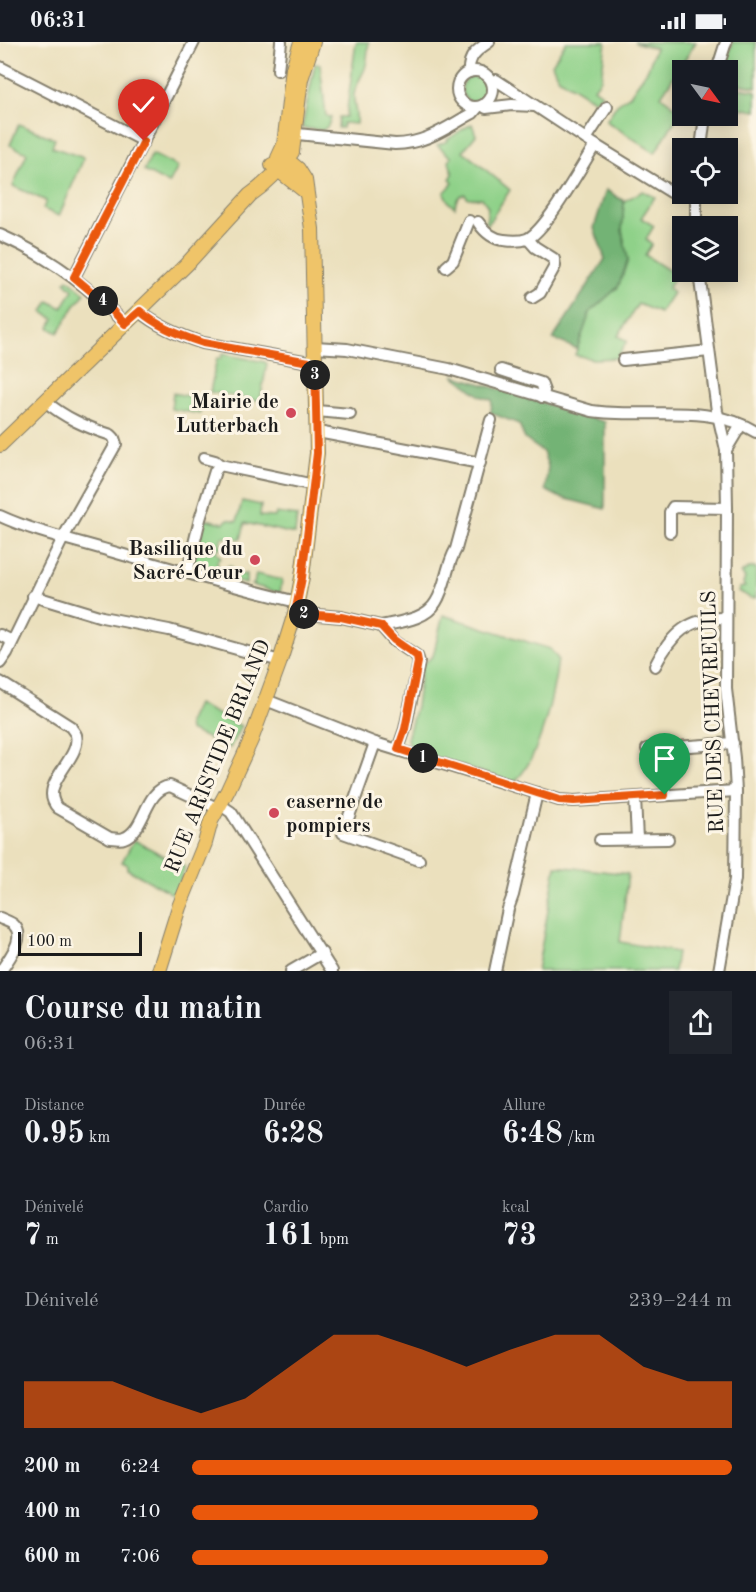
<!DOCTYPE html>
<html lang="fr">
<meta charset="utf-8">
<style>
body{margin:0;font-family:"Old Standard TT",serif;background:#20242c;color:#f1f3f6;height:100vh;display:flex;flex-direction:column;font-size:22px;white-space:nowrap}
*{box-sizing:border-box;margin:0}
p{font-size:20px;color:#9ea1a6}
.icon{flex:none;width:33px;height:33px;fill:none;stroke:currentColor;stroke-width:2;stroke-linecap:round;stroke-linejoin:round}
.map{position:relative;height:929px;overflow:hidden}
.sheet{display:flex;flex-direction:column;background:#171b24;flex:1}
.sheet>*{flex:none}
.needle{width:39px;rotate:123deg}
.buttons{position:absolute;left:672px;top:18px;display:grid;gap:12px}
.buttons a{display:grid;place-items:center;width:66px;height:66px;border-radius:0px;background:#171b24;box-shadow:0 3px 15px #0003;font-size:30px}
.scale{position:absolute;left:18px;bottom:15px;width:124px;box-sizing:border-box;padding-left:6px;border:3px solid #1c1c1c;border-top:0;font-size:16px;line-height:21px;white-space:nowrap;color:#1c1c1c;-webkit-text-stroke:4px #fcf5e5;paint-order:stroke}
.pin{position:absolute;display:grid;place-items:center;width:51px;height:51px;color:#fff;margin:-62px -26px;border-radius:50% 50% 50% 0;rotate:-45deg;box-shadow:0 0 6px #0007}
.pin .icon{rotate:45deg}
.km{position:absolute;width:30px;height:30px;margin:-15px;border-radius:50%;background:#222;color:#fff;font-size:16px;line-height:30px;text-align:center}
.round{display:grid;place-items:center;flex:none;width:63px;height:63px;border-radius:0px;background:#20242c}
.headline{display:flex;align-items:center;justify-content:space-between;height:102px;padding:0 24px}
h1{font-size:33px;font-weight:600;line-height:45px}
.stats{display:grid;grid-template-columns:repeat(3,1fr);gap:9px;height:102px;padding:6px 24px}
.stats div{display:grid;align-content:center}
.stats b{font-size:30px;font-weight:600}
.stats small{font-size:16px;font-weight:400}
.stats p{font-size:16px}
.chart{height:168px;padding:12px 24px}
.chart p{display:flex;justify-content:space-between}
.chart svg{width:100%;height:108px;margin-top:6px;fill:#ea580c;opacity:.7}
ul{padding:0 24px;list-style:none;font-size:20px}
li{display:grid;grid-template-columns:96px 72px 1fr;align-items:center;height:45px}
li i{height:15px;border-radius:8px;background:#ea580c}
.status{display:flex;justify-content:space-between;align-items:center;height:42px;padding:0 30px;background:#171b24;direction:ltr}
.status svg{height:16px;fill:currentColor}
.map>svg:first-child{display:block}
.green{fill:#8fd189;stroke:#567652;stroke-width:1.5}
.forest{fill:#73b375;stroke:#486848;stroke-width:1.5}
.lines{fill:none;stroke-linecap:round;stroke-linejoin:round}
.minor-casing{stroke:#847e6c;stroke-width:14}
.major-casing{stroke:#847e6c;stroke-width:16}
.minor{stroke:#fff;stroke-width:10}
.major{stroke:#efc469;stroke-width:14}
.route-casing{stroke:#fff;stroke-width:12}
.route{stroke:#ea580c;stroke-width:8}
.poi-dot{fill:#d1495b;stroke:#fcf5e5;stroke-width:2}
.labels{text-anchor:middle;stroke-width:6;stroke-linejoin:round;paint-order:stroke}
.poi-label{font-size:21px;font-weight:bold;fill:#1c1c1c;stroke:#fcf5e5;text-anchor:end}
.street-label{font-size:21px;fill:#1c1c1c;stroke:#fcf5e5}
</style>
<div class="status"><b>06:31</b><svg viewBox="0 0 49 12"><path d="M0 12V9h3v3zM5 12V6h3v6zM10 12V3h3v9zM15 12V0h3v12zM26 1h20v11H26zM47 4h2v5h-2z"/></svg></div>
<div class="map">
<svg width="756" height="929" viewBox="0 0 756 929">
<rect width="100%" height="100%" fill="#fcf5e5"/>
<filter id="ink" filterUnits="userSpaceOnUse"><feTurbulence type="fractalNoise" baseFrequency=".0167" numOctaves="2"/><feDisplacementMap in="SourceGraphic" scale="12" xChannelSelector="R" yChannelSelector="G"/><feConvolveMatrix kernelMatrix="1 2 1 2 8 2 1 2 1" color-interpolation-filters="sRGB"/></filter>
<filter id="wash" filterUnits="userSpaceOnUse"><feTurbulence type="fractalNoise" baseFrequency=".008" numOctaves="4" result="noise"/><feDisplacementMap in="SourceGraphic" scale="24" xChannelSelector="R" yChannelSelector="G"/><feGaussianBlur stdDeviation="1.35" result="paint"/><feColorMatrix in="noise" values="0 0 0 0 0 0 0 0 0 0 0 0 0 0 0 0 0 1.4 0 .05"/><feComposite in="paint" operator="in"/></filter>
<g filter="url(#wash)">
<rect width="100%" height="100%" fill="#ebe0bd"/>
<g class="green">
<path d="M356,0H369C367,9 368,21 364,29C360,37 356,43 354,52C353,63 358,72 356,82L343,81L342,86H338L339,75H346Z"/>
<polygon points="566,0 606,0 601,37 594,46 602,52 595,59 558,36 552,22"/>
<polygon points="634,0 696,0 661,54 681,69 655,111 606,79 617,62 630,53 648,27 655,6"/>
<polygon points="733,0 756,0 756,45 728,40 728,28 724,28"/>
<polygon points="315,22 320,22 326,74 331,75 328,84 323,88 302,86"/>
<circle cx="475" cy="47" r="13"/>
<polygon points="731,45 756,49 756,69 728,64"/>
<polygon points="19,82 55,97 52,105 84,116 59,174 43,167 46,159 13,144 27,111 10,103"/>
<path d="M472,82L476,93L463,109L510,148L488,182L486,180L488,165L482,156H468L465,152C459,153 455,158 455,165L449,161L444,151L453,141L450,137L453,132L449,120L451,115L437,103L448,99L447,97C456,93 463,86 472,82Z"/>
<polygon points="152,112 178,125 169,142 144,129"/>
<polygon points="643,149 655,155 641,176 654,184 646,197 652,202 645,213 676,233 668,246 673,251 660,271 638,262 618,294 627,299 617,316 593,317 575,313 590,270 618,245 628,218 622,189 624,159"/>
<polygon points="68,237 85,251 74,265 58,291 49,286 54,277 43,270 49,259 62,266 73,248 65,240"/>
<polygon points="222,312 265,320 267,322 260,359 210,350 217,316 221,317"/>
<polygon points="173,351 202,357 200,372 171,367"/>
<polygon points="242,459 261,463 260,474 275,475 276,471 297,474 295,492 245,481 241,497 222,495 220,502 223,505 218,506 216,510 221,516 217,519 218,525 227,528 228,524 232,525 232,530 238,530 240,533 246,532 246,542 197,528 193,522 204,477 224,481 228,477 237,479"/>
<polygon points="749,526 756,526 756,556 750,556 739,549 739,546 745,545 743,542 745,536 741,531"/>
<polygon points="256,532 282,538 280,551 252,543 254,542"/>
<path d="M443,573L550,607L558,617C554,650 540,718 514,740L411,709L407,697L416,664L422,623L433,614Z"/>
<polygon points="197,662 241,684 230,706 189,688 188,681"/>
<polygon points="134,798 185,825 176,854 127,827 128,823 122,820"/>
<polygon points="556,824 628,832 620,900 677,910 674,929 537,929"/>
</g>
<g class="forest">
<polygon points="606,148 624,159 622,189 628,218 618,245 590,270 577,307 553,297 605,217 594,186"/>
<polygon points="453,333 605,380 605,467 559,455 545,448 548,424 543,410 525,397 519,382 491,371 492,358 480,354"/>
</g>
</g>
<g filter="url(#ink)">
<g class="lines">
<g class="minor-casing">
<g id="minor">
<polyline points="0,25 144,99"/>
<polyline points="278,28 281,0"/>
<polyline points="717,28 726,0"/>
<circle cx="475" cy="47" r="18"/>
<path d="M469,30C468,14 477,8 489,0"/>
<polyline points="492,40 496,38 595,103 671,150 696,153"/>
<polyline points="483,63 486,66 512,63 535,64"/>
<path d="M288,91L395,102C426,102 447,85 473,71L478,65"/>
<polyline points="586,97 607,65"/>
<polyline points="701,106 705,74"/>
<path d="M478,180C484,189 493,197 504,198C511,199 519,200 527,197C546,189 582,123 595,103"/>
<polyline points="696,184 696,152"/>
<path d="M0,193C48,214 89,244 125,282"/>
<polyline points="528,197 535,205 554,217 555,224 540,251 532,256"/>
<polyline points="446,225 453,219 469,179"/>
<polyline points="699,230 717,369 726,408 727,466 726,647 734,716 736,749 735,837 719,929"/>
<polyline points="74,235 194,0"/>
<path d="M139,269C157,284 181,294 203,301L315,321"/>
<path d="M315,305L347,307L449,327L592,369C645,377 708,360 756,390"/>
<polyline points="623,318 709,309"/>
<polyline points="501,328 541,341 544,349 542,355"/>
<polyline points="317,369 350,372"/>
<polyline points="318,390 480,421"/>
<polyline points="726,408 741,383"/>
<polyline points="204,416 215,419 220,423 314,443"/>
<path d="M0,474C35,490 73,498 110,509C172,527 234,545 297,560"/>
<polyline points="670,490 670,470 673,465 727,466"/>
<polyline points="187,531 200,477 215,429 220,423"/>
<polyline points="33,554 102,575 169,588 280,619"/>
<polyline points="295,571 341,575 381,584 394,599 417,614 419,620 405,687 398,707"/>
<path d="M381,584C398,580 426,578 436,560C446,544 446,524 456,507L491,378"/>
<polyline points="0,593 12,599"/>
<path d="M0,621L7,611L63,496L116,402L114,396L111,393C86,385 65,376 45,359"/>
<path d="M655,624C671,592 689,575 726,576"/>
<path d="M0,640L71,685C72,688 75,690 76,693C82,717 36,743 58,766L110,796C114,796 120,798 124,796C146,788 144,748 170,744L217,766"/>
<polyline points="266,658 375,701 559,758 574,759 736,749"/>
<polyline points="375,701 343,791 419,818"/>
<polyline points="647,707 733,701"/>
<polyline points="635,756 637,797"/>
<polyline points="219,762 231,770 332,929"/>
<polyline points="600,798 668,797"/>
<path d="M0,876C4,878 11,880 14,883C27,896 8,917 1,929"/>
<polyline points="291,929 322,911"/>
<polyline points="495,929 508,867 513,853 537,751"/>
</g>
</g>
<g class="major-casing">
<g id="major">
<polyline points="278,116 284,103 293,26 301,0"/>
<polyline points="272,123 306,150"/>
<path d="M0,403L186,223L250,153C266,142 281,126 292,110L301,37L313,0"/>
<polyline points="159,929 179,865 205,801 211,779 228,748 251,698 280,619 295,571 302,535 317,411 312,187 305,138 298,127 281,113"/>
</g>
</g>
<use href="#minor" class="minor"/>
<use href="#major" class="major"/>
</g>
</g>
<g class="lines" filter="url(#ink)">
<g class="route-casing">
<path id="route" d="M144,99L74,235L105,261L125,282L140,269C157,284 181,294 203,301L315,321L317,411L302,536L295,571L341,575L381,584L394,598L417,614L418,620L405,687L398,707L559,758L574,759L665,753"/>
</g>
<use href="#route" class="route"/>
</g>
<g class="poi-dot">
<circle cx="291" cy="371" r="6"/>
<circle cx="255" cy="518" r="6"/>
<circle cx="274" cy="771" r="6"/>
</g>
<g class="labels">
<g class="poi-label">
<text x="279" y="366">Mairie de<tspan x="279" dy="24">Lutterbach</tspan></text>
<text x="243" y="513">Basilique du<tspan x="243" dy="24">Sacré-Cœur</tspan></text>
<text x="286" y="766" text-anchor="start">caserne de<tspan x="286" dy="24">pompiers</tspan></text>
</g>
<g class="street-label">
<text transform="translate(712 670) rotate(-92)" y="7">RUE DES CHEVREUILS</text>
<text transform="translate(217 714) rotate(-68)" y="7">RUE ARISTIDE BRIAND</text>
</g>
</g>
</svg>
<div class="buttons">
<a><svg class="needle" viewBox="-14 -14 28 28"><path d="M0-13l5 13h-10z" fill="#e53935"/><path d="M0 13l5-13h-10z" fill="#9ea1a6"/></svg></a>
<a><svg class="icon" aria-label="locate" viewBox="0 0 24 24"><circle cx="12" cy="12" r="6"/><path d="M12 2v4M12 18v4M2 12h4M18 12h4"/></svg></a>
<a><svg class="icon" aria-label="layers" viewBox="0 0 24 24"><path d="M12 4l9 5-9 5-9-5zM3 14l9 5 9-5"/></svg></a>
</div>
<div class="scale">100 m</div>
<div class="pin" style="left:665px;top:753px;background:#1e9e55"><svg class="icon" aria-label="arrive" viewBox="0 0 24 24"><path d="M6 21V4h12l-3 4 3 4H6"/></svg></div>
<div class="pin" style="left:144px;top:99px;background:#d93025"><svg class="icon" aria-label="check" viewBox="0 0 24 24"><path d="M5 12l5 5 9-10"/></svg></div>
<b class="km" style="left:423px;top:716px">1</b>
<b class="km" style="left:304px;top:572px">2</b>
<b class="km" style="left:315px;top:333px">3</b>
<b class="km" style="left:103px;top:259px">4</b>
</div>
<section class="sheet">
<div class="headline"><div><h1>Course du matin</h1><p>06:31</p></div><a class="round"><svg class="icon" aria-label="share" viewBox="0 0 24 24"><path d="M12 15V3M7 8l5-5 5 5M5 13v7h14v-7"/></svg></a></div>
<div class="stats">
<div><p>Distance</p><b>0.95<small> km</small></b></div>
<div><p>Durée</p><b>6:28</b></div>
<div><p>Allure</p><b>6:48<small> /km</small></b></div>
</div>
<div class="stats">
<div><p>Dénivelé</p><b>7<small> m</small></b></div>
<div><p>Cardio</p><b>161<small> bpm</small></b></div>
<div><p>kcal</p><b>73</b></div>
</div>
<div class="chart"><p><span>Dénivelé</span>239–244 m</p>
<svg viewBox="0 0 160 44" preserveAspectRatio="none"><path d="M0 44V25L10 25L20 25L30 32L40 38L50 32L60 19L70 6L80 6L90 12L100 19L110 12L120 6L130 6L140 19L150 25L160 25V44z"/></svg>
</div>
<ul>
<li><b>200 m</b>6:24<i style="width:100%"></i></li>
<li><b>400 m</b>7:10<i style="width:64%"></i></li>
<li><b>600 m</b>7:06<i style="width:66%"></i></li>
</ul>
</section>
